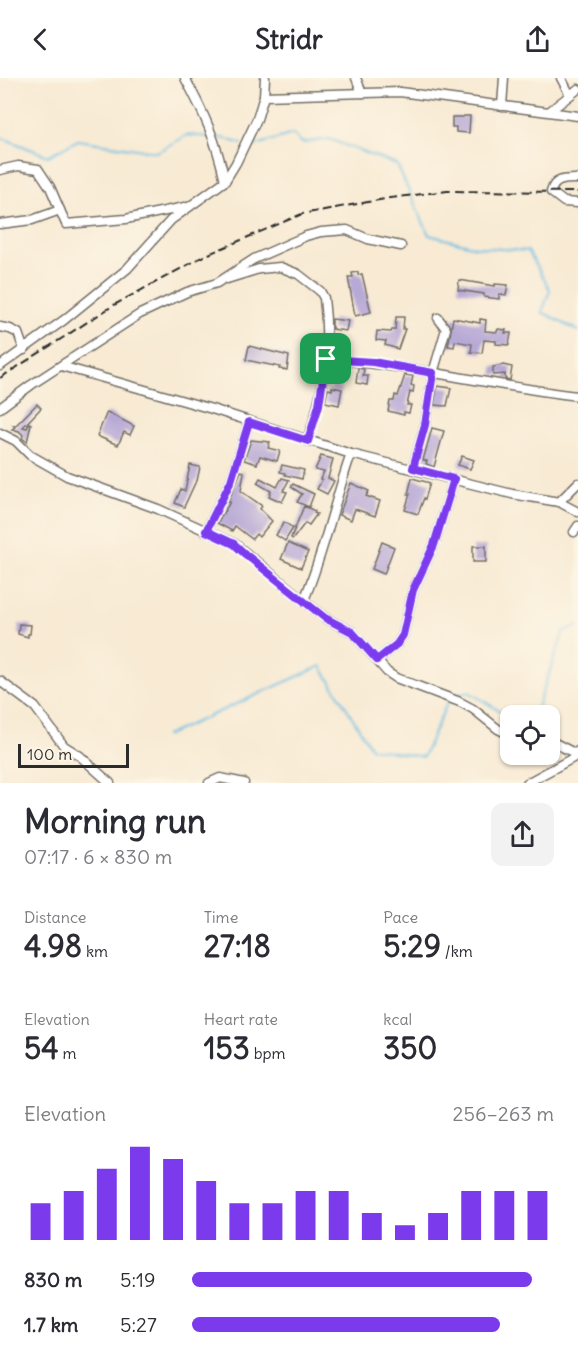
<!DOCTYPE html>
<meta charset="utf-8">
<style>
body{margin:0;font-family:Delius,sans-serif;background:#f2f2f3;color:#2b2b33;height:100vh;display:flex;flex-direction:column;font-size:22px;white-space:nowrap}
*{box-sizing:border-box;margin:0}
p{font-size:20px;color:#7c7c81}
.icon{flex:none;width:33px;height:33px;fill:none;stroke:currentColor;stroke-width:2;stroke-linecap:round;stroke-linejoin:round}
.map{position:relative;height:705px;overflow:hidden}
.sheet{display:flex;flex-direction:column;background:#fff;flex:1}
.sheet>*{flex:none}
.tools{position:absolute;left:500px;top:627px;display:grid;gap:12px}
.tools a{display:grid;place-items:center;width:60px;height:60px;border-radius:12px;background:#fff;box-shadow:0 2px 4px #0004;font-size:30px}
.scale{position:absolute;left:18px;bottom:15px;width:111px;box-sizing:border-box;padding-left:6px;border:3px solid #2b2b2b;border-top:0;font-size:16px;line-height:21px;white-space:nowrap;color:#2b2b2b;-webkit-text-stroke:4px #fcf5e5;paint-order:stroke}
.pin{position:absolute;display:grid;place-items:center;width:51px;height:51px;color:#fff;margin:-26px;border-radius:12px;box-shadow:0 3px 9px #0006}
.round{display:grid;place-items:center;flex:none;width:63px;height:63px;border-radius:12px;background:#f2f2f3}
.headline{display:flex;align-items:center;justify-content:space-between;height:102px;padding:0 24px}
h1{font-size:33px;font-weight:800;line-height:45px}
.stats{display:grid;grid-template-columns:repeat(3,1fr);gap:9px;height:102px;padding:6px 24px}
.stats div{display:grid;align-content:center}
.stats b{font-size:30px;font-weight:800}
.stats small{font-size:16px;font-weight:400}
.stats p{font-size:16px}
.chart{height:168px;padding:12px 24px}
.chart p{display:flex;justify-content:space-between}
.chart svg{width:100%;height:108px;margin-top:6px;stroke:#7c3aed;stroke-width:6}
ul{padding:0 24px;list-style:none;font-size:20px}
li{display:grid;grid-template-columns:96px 72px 1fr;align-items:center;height:45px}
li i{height:15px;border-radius:8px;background:#7c3aed}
header{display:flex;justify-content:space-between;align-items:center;height:78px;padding:0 24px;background:#fff;font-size:27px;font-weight:800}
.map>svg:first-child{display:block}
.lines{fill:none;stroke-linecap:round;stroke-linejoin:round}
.stream{stroke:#67bce3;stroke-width:2}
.building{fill:#b7a9d6}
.minor-casing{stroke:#736e66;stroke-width:11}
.minor{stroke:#fff;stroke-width:8}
.rail{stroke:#2b2b2b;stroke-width:2;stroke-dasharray:9 4.5;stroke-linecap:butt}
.route-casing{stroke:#fff;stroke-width:12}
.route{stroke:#7c3aed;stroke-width:8}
</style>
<header><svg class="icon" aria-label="back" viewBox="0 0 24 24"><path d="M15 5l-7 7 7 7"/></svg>Stridr<svg class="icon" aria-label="share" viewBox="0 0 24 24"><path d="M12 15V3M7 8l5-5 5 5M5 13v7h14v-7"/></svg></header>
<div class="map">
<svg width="578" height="705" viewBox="0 0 578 705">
<rect width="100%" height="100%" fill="#fcf5e5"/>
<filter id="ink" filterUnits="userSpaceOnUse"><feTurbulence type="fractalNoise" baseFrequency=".0167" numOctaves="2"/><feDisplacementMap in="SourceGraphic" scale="12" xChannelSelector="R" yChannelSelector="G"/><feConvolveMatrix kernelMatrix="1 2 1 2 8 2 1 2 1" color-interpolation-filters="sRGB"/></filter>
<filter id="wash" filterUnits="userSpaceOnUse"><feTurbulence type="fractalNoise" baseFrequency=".008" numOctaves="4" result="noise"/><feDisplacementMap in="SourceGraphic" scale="24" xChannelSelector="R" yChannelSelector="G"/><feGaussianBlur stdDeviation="1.35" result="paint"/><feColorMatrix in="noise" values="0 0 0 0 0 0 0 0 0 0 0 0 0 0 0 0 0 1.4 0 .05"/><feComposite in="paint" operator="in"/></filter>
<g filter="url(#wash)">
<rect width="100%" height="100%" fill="#f8ead3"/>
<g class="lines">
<g class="stream">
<polyline points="0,59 48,78 78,62 157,74 187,57 210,59"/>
<polyline points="215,59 226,61 242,66"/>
<polyline points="247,68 250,69 293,56 302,65 329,61 397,87 429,157 476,169 528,173 550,212 542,234 578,253"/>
<polyline points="450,618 469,614 510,639"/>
<polyline points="534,638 564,553 578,548"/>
<polyline points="165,658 321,588 371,670 423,679 448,623"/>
</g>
</g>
<g id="blocks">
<g class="building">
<polygon points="464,38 470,38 469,55 456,54 456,49 452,49 452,39 463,39"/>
<polygon points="358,194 358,197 362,196 371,234 355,238 348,199 353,199 352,195"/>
<polygon points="459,202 495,208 495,206 508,207 506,217 499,216 499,221 484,219 484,216 458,212"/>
<polygon points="396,239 404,239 403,251 405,251 398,271 385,267 386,263 376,262 377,253 391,254 392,252 395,252"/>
<polygon points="453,240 480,245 480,241 486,242 485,253 497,254 498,251 506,252 505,255 511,255 509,267 496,266 496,263 484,262 482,275 471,274 472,266 455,263 454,269 448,268"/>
<polygon points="332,241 348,243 346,253 332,251"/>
<polygon points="249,268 289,278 287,292 279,291 280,289 246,282"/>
<polygon points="503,287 512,289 510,302 505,301 505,296 493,297 493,289"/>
<polygon points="358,290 364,291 363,298 368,298 367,307 356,305"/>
<polygon points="405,297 413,298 411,307 414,308 413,315 410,314 407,327 411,327 409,335 404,334 404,337 388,333 390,323 394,323 395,317 398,318"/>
<polygon points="437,308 451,310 447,328 434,327"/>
<polygon points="332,309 342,311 339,327 325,324 328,311 332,312"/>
<polygon points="37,326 41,330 23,349 27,350 29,345 31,346 27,364 22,360 23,357 19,353 12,351 15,349 13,347 16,347"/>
<polygon points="107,334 134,348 130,357 124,354 118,367 97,358"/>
<polygon points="432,350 444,353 434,389 426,386 427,383 423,382"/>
<polygon points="251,362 270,364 268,370 280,373 277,383 260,378 257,386 244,382"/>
<polygon points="321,378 333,381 328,400 334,403 327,416 317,411 322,402 320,401 324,394 315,392"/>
<polygon points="462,378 474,382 470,391 458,387"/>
<polygon points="190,387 200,389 197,403 196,403 184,429 175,425 181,411 185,413"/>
<polygon points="282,387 304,392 302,401 285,397 285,395 280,394"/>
<polygon points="241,393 244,394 241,413 262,428 260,431 272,443 259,459 256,456 252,461 235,448 232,453 217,445 230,424 228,424"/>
<polygon points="260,400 277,409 282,400 289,402 283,413 287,414 282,424 269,418 271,413 257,405"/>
<polygon points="412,400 430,405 425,421 424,420 418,436 405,432 410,416 408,416"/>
<polygon points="351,405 369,413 366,418 380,423 375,438 355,431 351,442 339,437"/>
<polygon points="293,406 314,416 309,429 297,424 302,416 291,409"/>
<polygon points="304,428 315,433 314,435 317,436 309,447 305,445 293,461 291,460"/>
<polygon points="284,444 293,450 285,463 276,457"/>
<polygon points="382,464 394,469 384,496 372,491"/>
<polygon points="288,465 308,474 301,490 281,481"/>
<rect x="473" y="468" width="13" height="16"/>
<polygon points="19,546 31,547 30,556 28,556 28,559 18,556"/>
</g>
</g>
</g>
<g filter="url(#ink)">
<use href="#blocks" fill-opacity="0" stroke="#736e66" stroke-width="1.5"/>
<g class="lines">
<g class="minor-casing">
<g id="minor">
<path d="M185,0C205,37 216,62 225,103"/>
<polyline points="356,0 362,15"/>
<polyline points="561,0 570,17"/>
<polyline points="264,18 400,14 578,38"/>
<polyline points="502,28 504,0"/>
<polyline points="550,33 578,11"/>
<polyline points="0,92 18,88 38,91 50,109 66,146 126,141 185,129"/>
<path d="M578,101C567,101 554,100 551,114L564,124L578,125"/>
<polyline points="0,146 32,142 60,132"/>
<path d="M227,201L259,191L280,189L298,196L320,213L324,220C330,267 324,318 307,363"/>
<polyline points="0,249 10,251 18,255 24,272"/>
<path d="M326,281C411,287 493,308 578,318"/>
<polyline points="0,288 64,242 127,191 171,142 225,103 236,85 257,41 264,18 265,0"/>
<polyline points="61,288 212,331 351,376 512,416 559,424 578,434"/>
<polyline points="0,330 31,307 140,236 187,214 217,205 254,181 306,158 321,154 347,152 368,161 401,168"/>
<polyline points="0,355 16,363 30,377 67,398 158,431 235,466 325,540 352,554 387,594 396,600 460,624 473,631 498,651 510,657"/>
<polyline points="413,390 425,347 433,295 446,251 438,240"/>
<polyline points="559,424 578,405"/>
<polyline points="206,453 231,403 249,344"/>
<polyline points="574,454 578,448"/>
<path d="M304,522C324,475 334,424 351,376"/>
<polyline points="377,582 397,566 403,557 413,512 434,467 454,401"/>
<polyline points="0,603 35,629 64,668 80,678 110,705"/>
<polyline points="549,662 578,677"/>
<polyline points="209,705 220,700 244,705"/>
<polyline points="527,705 573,680 578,673"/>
</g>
</g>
<use href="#minor" class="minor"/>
<polyline class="rail" points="0,300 114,227 204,178 302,136 390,120 447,113 578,114"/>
</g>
</g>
<g class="lines" filter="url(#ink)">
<g class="route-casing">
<polygon id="route" points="326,281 373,284 433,295 425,347 413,390 454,401 434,467 413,512 403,557 397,566 377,582 352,554 325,540 245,476 234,466 206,453 231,403 249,344 308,363 319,327"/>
</g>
<use href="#route" class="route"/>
</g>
</svg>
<div class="tools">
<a><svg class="icon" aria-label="locate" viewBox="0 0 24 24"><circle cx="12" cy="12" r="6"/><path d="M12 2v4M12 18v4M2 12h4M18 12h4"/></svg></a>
</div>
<div class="scale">100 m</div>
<div class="pin" style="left:326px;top:281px;background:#1e9e55"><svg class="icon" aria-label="arrive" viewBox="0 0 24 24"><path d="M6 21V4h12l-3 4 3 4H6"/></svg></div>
</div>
<section class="sheet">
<div class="headline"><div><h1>Morning run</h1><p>07:17 · 6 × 830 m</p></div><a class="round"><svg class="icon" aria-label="share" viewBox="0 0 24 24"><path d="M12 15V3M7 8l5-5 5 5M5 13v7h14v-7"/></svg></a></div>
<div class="stats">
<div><p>Distance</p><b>4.98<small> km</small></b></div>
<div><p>Time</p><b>27:18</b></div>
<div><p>Pace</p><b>5:29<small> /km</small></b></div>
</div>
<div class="stats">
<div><p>Elevation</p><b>54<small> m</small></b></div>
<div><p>Heart rate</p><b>153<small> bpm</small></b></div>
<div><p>kcal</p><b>350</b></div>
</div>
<div class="chart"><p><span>Elevation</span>256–263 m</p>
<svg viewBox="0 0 160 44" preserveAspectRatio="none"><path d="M5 44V29M15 44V24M25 44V15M35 44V6M45 44V11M55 44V20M65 44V29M75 44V29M85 44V24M95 44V24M105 44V33M115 44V38M125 44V33M135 44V24M145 44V24M155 44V24"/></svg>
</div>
<ul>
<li><b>830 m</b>5:19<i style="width:94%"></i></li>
<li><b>1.7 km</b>5:27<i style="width:85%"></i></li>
</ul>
</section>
